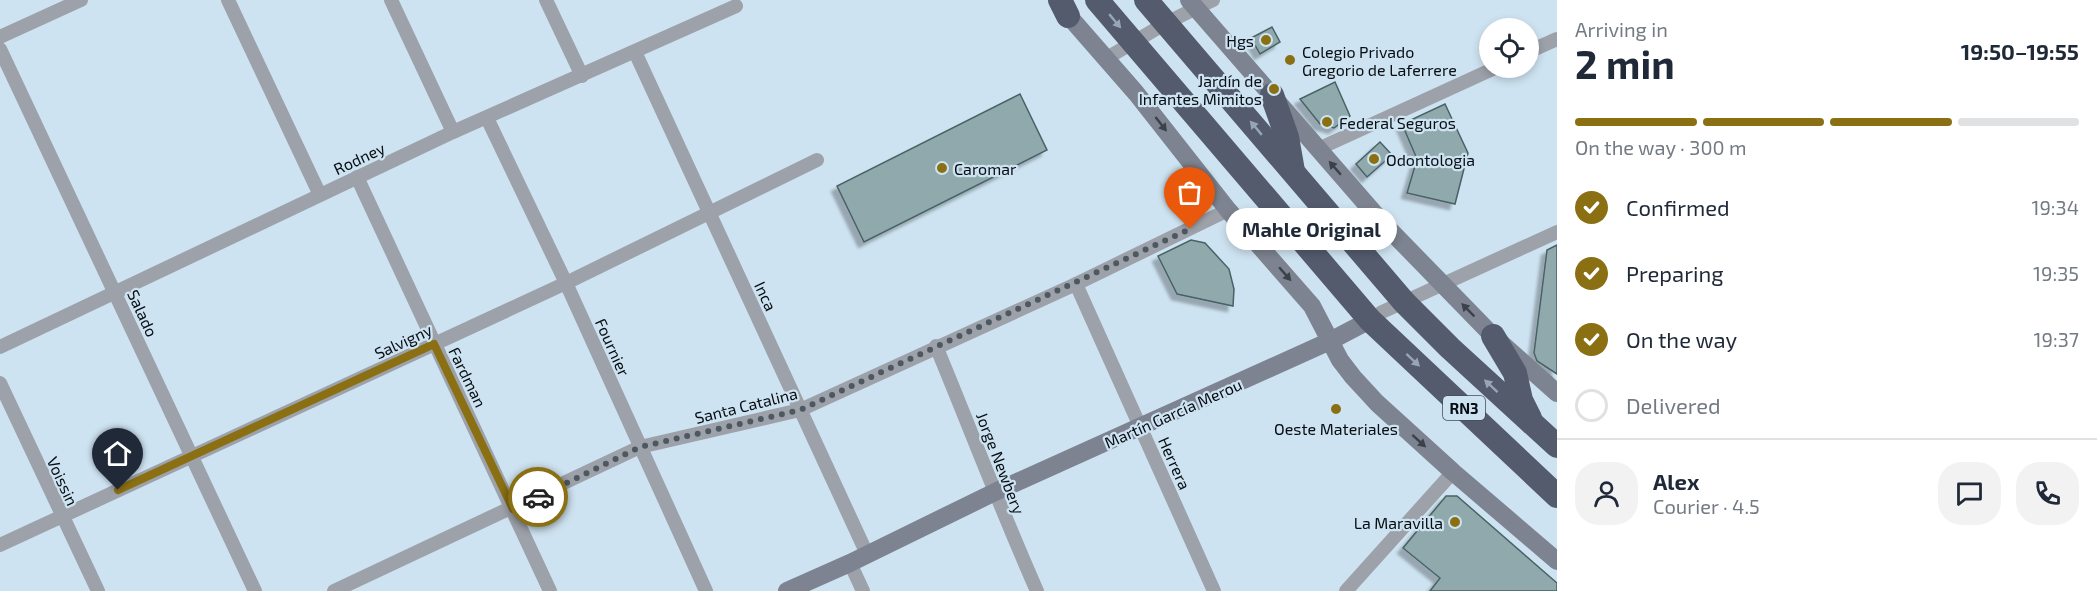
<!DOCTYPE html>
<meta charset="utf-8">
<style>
:root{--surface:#fff;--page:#f2f2f3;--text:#1f2937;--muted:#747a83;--line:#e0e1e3;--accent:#8a7012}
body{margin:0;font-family:"Exo 2",sans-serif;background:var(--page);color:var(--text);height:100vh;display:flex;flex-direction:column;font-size:22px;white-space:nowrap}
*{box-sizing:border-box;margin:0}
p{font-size:20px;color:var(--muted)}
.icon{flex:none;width:33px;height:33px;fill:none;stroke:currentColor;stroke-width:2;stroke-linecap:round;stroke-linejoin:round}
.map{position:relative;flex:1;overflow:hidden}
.drawer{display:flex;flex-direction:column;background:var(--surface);width:540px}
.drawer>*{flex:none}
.controls{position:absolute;left:1479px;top:18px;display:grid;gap:12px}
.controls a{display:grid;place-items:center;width:60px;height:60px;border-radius:50%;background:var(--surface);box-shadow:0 3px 9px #0003;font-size:30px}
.pin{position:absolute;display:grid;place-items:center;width:51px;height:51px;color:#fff;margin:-62px -26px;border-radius:50% 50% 50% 0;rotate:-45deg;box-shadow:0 0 6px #0007}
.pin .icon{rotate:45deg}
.courier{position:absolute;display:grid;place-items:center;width:60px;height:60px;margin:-30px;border:4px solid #8a7012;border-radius:50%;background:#fff;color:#222;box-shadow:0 2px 8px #0007}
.bubble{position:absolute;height:42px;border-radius:21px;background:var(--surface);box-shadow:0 3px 9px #0003;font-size:20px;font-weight:700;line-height:42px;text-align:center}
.head em{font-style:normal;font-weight:700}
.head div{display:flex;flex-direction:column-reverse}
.head{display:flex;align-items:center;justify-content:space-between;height:102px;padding:0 18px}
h1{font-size:39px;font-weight:700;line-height:45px}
.bar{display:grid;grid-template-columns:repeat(4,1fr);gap:9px 6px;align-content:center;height:72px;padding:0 18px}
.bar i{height:8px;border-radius:4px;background:var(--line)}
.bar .current{background:var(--accent)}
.bar p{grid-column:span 4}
.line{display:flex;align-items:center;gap:15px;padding:0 18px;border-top:2px solid var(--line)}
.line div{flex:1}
.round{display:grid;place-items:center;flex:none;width:63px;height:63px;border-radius:24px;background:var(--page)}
ol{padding:0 18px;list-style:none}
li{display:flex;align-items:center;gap:18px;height:66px}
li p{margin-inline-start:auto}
li .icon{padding:6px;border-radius:50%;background:var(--accent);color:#fff;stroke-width:4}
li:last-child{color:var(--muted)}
li i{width:33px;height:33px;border:3px solid var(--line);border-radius:50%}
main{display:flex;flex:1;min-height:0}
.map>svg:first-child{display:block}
</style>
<main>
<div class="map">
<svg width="1557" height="591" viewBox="0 0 1557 591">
<defs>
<filter id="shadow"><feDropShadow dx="-5.5" dy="5.5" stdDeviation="1.5" flood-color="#0004"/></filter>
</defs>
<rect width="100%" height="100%" fill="#cee3f1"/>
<g fill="#8fa9ad" stroke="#496266" stroke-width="1.5" filter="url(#shadow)">
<polygon points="1272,27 1280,42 1260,54 1251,38"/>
<polygon points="1335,82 1350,116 1334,128 1320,124 1300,99"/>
<polygon points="1020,94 1047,150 864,242 837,186"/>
<polygon points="1445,104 1468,153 1455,204 1407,193 1417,159 1402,124"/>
<polygon points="1380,142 1392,155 1367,177 1356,164"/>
<polygon points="1191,240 1205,243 1229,269 1234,289 1233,306 1177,294 1158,256"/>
<polygon points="1557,245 1557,374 1537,361 1534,353 1547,250"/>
<polygon points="1446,496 1457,496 1557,583 1557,591 1430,591 1440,578 1403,548"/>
</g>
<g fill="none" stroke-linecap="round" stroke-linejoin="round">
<g stroke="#9da1aa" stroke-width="14">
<polyline points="228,0 320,195"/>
<polyline points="391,0 453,132"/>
<polyline points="546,0 582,76"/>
<polyline points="0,37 81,0"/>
<polyline points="0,49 255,591"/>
<polyline points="635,52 867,554"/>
<polyline points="1528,52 1557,39"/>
<polyline points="1107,58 1166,23 1213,0"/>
<polyline points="487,118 566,283 706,591"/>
<polyline points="1318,149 1495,68"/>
<polyline points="357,177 550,591"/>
<polyline points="1076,284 1214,591"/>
<polyline points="1370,320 1382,312 1557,232"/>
<path d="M936 346C970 428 1001 510 1037 591"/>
<polyline points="0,347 453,132 736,6"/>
<polyline points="0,383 98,591"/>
<polyline points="0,545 566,283 817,160"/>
<polyline points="850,563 863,591"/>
<polyline points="334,591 640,447 800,410 1076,284 1228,210"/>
<polyline points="1346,591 1453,472"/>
</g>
<g stroke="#7d8390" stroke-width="18">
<polyline points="1189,0 1381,221 1493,336 1557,393"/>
<polyline points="1060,6 1136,93 1228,210 1312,306 1340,360 1353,377 1377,403 1453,472 1557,561"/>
<polyline points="787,591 850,563 995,492 1330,341 1370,320"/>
</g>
<g stroke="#535b6d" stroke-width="24">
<polyline points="1060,0 1068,16"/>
<polyline points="1097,0 1370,320 1557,496"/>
<polyline points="1146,0 1404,302 1450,348 1557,446"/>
<polyline points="1272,95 1287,137 1293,171"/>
<polyline points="1493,336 1515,373 1521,400 1530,418"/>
</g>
</g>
<defs><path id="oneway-solid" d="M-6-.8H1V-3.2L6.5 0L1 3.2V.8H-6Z" transform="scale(1.5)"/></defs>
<g fill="#97a6b6">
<use href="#oneway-solid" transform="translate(1115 21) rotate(50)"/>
<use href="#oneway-solid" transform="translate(1256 128) rotate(-130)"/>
<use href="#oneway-solid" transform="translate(1413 360) rotate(43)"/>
<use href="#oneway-solid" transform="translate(1491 386) rotate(-137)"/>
</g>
<g fill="#3c424b">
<use href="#oneway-solid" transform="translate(1161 124) rotate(52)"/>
<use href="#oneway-solid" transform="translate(1335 168) rotate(-131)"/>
<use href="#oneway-solid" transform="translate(1285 274) rotate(49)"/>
<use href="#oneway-solid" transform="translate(1468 310) rotate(-135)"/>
<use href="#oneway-solid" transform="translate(1419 441) rotate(42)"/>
</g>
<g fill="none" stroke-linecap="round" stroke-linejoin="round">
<polyline stroke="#4d5860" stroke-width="6" stroke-dasharray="0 10.8" points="538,497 640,447 800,410 1190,229"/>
<polyline stroke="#8a7012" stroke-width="8" points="118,490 434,344 513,509 538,497"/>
</g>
<g fill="#8a7012" stroke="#cee3f1" stroke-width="2">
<circle cx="1266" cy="40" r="6"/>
<circle cx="1290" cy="60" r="6"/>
<circle cx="1274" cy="89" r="6"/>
<circle cx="1327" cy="122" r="6"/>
<circle cx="1374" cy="159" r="6"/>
<circle cx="942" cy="168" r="6"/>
<circle cx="1336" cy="409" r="6"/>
<circle cx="1455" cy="522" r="6"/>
</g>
<g text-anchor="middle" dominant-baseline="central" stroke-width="4.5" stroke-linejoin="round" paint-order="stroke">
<rect fill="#cee3f1" stroke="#434d55" stroke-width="1.5" x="1443" y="396" width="42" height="24" rx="4.5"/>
<g font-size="15" font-weight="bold" fill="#070d12">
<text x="1464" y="408">RN3</text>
</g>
<g font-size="16" fill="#070d12" stroke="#cee3f1" text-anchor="start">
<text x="1254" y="40" text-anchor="end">Hgs</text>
<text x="1302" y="51">Colegio Privado<tspan x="1302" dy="18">Gregorio de Laferrere</tspan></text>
<text x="1262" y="80" text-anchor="end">Jardín de<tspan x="1262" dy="18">Infantes Mimitos</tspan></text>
<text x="1339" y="122">Federal Seguros</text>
<text x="1386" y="159">Odontologia</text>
<text x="954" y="168">Caromar</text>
<text x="1336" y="428" text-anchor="middle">Oeste Materiales</text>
<text x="1443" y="522" text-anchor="end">La Maravilla</text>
</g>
<g font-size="16" fill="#070d12" stroke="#cee3f1">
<text transform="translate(359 158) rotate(-25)">Rodney</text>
<text transform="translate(766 296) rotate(65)">Inca</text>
<text transform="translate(143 313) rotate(65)">Salado</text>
<text transform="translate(403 341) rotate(-25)">Salvigny</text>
<text transform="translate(613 347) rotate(66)">Fournier</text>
<text transform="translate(468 377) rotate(64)">Fardman</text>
<text transform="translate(746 405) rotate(-14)">Santa Catalina</text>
<text transform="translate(1173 413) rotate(-24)">Martín García Merou</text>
<text transform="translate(1001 463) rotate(69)">Jorge Newbery</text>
<text transform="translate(1175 463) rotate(66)">Herrera</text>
<text transform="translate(63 481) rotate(65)">Voissin</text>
</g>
</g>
</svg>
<div class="controls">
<a><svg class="icon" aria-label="locate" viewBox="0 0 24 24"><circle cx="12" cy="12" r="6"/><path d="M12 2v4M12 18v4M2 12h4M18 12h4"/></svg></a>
</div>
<div class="pin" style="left:1190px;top:229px;background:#ea580c"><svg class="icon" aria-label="bag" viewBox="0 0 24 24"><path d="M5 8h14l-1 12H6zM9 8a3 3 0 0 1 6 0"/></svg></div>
<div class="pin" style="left:118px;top:490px;background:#1f2937"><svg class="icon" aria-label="home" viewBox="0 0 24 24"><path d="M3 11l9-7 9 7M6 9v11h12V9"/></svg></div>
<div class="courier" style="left:538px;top:497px"><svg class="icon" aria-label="car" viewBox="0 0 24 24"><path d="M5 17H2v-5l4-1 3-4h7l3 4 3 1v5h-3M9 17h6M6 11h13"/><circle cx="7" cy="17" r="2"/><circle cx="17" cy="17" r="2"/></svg></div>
<div class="bubble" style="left:1226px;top:208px;width:171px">Mahle Original</div>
</div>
<section class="drawer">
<div class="head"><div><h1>2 min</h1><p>Arriving in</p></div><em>19:50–19:55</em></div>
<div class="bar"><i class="current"></i><i class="current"></i><i class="current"></i><i></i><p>On the way · 300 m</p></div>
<ol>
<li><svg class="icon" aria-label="check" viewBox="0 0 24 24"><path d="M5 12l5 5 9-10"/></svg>Confirmed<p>19:34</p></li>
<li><svg class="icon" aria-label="check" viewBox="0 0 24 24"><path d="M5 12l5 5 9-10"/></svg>Preparing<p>19:35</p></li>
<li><svg class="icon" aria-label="check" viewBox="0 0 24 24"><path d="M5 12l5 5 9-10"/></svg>On the way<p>19:37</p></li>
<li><i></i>Delivered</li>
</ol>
<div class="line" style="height:108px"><a class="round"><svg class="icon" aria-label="person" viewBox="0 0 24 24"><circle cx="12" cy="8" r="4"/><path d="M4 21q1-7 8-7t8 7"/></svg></a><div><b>Alex</b><p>Courier · 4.5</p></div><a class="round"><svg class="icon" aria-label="chat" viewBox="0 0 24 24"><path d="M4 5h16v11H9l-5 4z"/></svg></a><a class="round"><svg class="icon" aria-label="phone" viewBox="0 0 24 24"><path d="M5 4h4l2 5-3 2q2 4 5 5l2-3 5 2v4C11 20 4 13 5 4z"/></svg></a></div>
</section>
</main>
